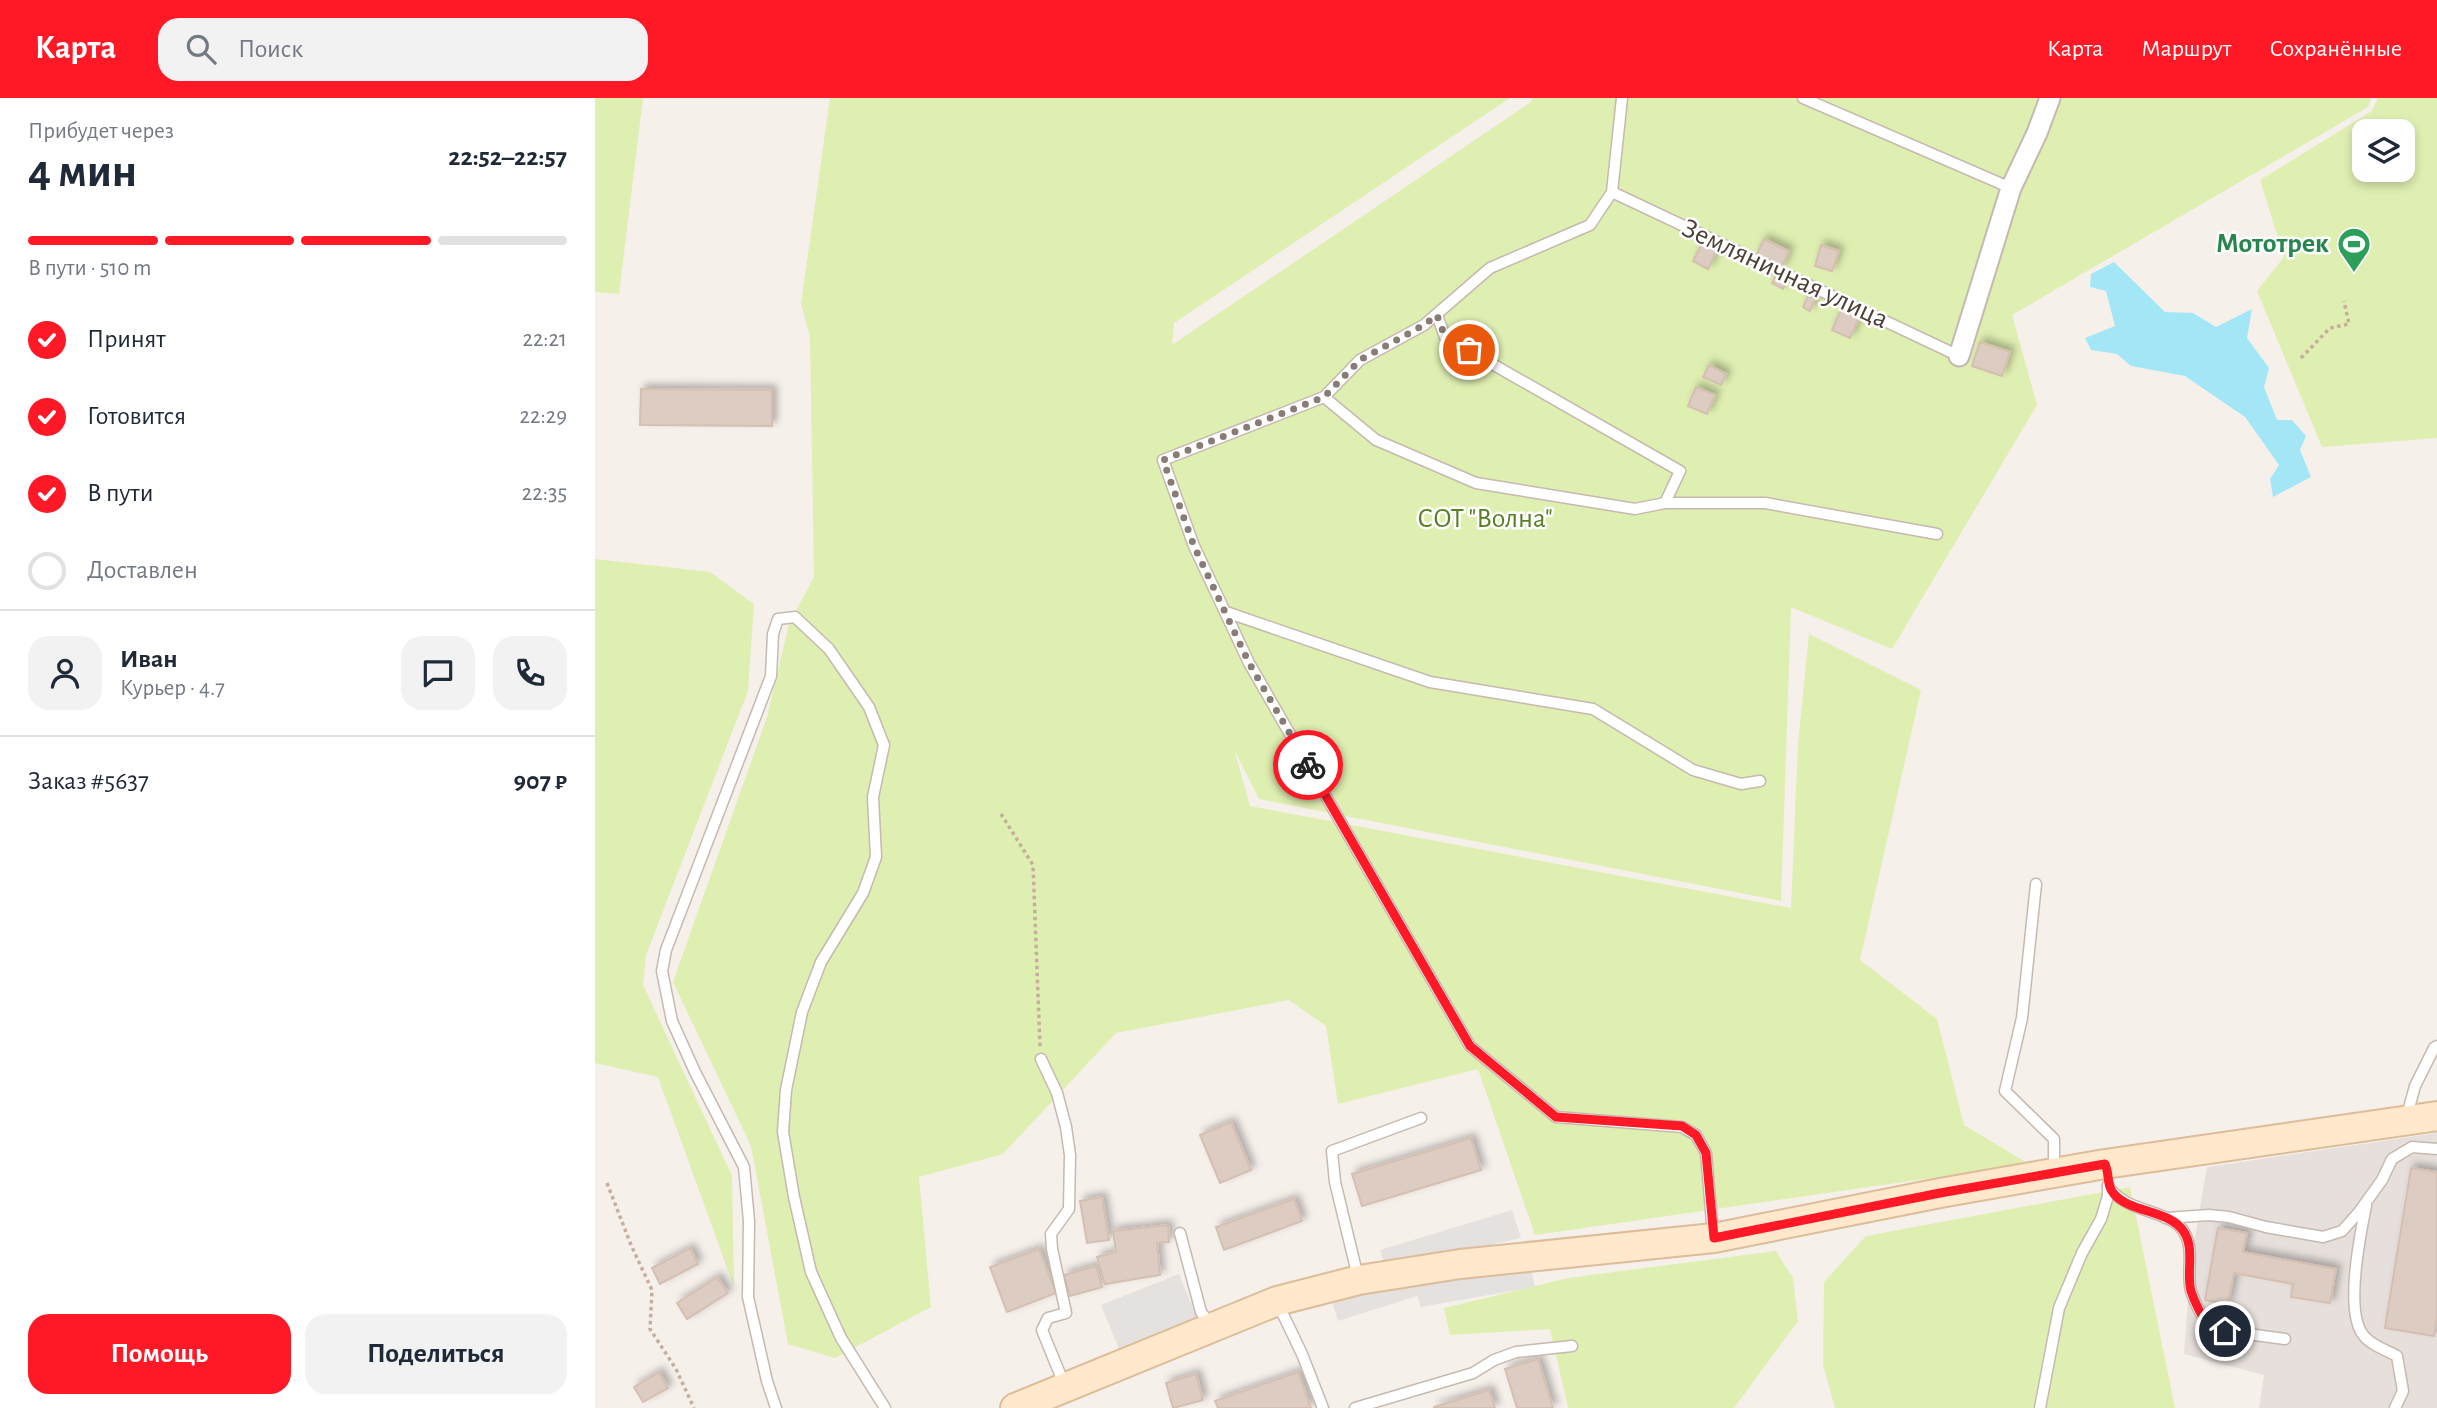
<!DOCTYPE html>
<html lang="ru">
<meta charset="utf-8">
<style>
:root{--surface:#fff;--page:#f2f2f3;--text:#1f2937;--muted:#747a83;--line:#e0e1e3;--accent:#ff1927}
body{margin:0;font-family:"Alegreya Sans",sans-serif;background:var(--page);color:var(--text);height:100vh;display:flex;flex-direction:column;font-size:26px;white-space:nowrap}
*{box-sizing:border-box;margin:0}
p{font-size:23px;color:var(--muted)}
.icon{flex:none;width:38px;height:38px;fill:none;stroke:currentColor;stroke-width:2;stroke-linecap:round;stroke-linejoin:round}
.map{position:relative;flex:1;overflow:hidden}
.drawer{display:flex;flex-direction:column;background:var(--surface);width:595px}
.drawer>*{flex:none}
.controls{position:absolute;left:1757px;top:21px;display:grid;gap:14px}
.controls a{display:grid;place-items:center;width:63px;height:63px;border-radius:14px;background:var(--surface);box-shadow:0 4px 10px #0003;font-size:35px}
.pin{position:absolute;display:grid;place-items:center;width:60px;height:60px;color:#fff;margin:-30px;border:4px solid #fff;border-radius:50%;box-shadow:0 2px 7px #0007}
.courier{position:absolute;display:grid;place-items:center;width:70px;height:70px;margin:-35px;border:5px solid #ff1927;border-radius:50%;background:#fff;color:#222;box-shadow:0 2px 9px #0007}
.summary em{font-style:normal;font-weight:700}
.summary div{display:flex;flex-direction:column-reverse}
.summary{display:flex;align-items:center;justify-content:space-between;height:119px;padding:0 28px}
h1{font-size:46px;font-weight:700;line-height:52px}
.bar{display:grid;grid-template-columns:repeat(4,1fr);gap:10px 7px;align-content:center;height:84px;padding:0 28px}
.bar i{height:9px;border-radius:5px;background:var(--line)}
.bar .current{background:var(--accent)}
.bar p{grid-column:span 4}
.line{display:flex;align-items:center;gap:18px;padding:0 28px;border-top:2px solid var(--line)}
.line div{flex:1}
.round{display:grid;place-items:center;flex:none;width:74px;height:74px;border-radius:21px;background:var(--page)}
ol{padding:0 28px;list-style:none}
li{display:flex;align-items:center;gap:21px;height:77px}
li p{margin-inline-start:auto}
li .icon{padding:7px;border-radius:50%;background:var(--accent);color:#fff;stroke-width:4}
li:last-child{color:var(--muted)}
li i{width:38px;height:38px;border:4px solid var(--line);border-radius:50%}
.primary-button{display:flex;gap:14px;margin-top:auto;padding:14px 28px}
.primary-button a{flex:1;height:80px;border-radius:21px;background:var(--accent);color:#fff;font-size:28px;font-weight:700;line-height:80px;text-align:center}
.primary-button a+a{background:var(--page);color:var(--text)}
header{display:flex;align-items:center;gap:42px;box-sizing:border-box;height:98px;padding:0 35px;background:var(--accent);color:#fff}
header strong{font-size:33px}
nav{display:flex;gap:38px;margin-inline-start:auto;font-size:24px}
.search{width:490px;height:63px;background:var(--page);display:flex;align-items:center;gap:18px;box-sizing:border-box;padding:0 24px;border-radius:21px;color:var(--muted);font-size:26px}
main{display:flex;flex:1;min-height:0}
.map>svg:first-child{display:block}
</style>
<header>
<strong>Карта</strong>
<div class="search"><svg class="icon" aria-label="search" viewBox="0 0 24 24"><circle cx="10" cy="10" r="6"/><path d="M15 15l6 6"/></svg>Поиск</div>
<nav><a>Карта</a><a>Маршрут</a><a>Сохранённые</a></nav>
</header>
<main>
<section class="drawer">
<div class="summary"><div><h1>4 мин</h1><p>Прибудет через</p></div><em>22:52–22:57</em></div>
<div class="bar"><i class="current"></i><i class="current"></i><i class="current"></i><i></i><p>В пути · 510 m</p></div>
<ol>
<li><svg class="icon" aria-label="check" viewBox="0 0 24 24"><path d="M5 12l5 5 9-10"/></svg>Принят<p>22:21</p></li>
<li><svg class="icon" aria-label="check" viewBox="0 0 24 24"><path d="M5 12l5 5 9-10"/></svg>Готовится<p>22:29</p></li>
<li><svg class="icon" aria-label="check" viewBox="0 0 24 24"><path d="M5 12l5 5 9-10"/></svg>В пути<p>22:35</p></li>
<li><i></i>Доставлен</li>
</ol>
<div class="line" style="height:126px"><a class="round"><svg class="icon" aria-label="person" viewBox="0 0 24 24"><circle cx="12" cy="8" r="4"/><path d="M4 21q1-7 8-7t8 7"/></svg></a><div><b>Иван</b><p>Курьер · 4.7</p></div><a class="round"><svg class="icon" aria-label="chat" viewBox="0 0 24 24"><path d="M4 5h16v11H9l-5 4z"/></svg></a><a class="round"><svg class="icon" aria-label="phone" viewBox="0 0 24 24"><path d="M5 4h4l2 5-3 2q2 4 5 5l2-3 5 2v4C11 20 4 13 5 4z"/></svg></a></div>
<div class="line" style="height:91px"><div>Заказ #5637</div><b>907 ₽</b></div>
<div class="primary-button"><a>Помощь</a><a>Поделиться</a></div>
</section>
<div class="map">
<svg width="1842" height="1310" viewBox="0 0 1842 1310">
<defs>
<filter id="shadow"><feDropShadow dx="4.5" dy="-4.5" stdDeviation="3.5" flood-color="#0004"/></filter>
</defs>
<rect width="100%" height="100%" fill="#f6f0eb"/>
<polygon fill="#e6dfdc" points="1842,1035 1842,1310 1664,1310 1669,1277 1589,1256 1596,1163 1612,1069"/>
<g fill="#dfeeb1" fill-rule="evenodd">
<polygon points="0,0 48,0 24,196 0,194"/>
<polygon points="235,0 915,0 579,225 577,247 936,4 937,0 1776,0 1773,9 1417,217 1442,307 1297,551 1196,509 1186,803 664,701 639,651 655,708 1196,810 1203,646 1214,536 1326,592 1265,862 1342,921 1369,1027 1434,1066 940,1137 883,971 743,1006 731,928 694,902 521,935 408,1056 324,1079 336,1209 240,1260 193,1246 156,1048 78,884 172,619 194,526 219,479 215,239 206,206"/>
<path d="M1783 0H1842V340L1727 349 1662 193 1689 159 1665 82 1777 13ZM1769 33H1808V72H1769Z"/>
<polygon points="0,461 115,474 159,506 153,593 51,857 48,887 137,1078 139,1189 63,979 0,965"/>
<polygon points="1535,1089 1580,1310 1240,1310 1228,1267 1229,1184 1271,1138"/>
<polygon points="1181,1153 1198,1180 1203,1223 1139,1310 973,1310 955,1231 855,1237 849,1210 973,1180"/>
</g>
<g fill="#e5e1df">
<polygon points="917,1112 926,1140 791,1171 785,1152"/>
<polygon points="936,1171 940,1189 826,1209 822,1198 743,1223 737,1203 784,1187"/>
<polygon points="584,1176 604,1225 526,1256 506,1207"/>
</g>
<polygon fill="#a3e7f7" points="1519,164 1570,214 1598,215 1621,229 1657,211 1652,240 1674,270 1669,289 1682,322 1697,322 1711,338 1705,352 1716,379 1678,399 1675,381 1684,367 1650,319 1590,278 1536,268 1522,256 1496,252 1490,240 1520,228 1511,193 1495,189 1496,176"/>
<g fill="#dcccc2" stroke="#d5bfb1" stroke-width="2" filter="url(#shadow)">
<polygon points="1169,141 1194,153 1186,171 1161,158"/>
<polygon points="1108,144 1122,151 1113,171 1098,163"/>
<polygon points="1226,147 1244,153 1237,173 1220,168"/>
<polygon points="1180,179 1191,185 1188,191 1177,185"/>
<polygon points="1213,198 1220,201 1215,213 1208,209"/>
<polygon points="1246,212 1264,220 1255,240 1237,232"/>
<polygon points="1385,244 1415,254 1407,278 1377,268"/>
<polygon points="1114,267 1131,276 1126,287 1108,279"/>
<polygon points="1101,289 1120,297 1112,316 1093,308"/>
<polygon points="46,291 177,292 177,328 45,327"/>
<polygon points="636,1024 656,1072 625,1085 605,1037"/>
<polygon points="876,1040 886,1072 767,1108 757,1076"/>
<polygon points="1816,1070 1842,1074 1842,1218 1839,1238 1790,1230"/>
<polygon points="507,1099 514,1142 492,1145 485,1103"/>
<polygon points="699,1101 707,1123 629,1152 621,1129"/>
<polygon points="573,1127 574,1144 562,1145 565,1177 510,1186 502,1159 521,1154 518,1133"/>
<polygon points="1623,1130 1652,1135 1648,1154 1741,1171 1735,1205 1696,1199 1698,1186 1639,1175 1633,1206 1610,1202"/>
<polygon points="95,1150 103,1166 65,1186 57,1170"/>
<polygon points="444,1151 461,1195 412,1214 395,1169"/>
<polygon points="501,1168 507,1189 475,1198 469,1177"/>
<polygon points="122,1179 133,1195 92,1221 82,1205"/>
<polygon points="943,1261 958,1310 922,1310 910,1271"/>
<polygon points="64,1274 73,1290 48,1304 39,1289"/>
<polygon points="703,1274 716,1310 623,1310 620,1303"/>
<polygon points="601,1276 608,1302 578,1310 571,1285"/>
<polygon points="894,1292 900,1310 839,1310 839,1309"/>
</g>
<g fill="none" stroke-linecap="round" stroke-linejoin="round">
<defs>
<g id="lane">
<polyline points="1027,0 1017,94 995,127 895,170 829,227 765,262 729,299 568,362 599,448 654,565 875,948 961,1019 1087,1029 1101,1037 1111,1055 1118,1136"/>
<polyline points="1208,0 1416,90"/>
<polyline points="1017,94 1364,258"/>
<polyline points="842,217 850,239 1085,373 1070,405"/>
<polyline points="729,299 781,342 881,385 1040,411 1070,405 1170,405 1342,436"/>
<polyline points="631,514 835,584 998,611 1098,672 1146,686 1165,683"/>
<polyline points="1441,786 1427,920 1410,993 1459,1041 1459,1071"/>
<polyline points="446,961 462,995 471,1029 475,1057 474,1111 456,1136 457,1151 471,1215 453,1220 447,1232 469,1286"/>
<polyline points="1811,1021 1820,988 1839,950 1842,948"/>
<path d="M1513 1088C1531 1116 1576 1111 1589 1134 1600 1152 1591 1174 1596 1193 1600 1206 1608 1220 1615 1231L1690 1241"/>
<path d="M1771 1108C1765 1137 1749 1215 1769 1238 1776 1247 1791 1252 1802 1258L1808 1293 1800 1310"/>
<polyline points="1571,1120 1614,1117 1634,1119 1671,1129 1728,1139 1747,1133 1764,1114 1787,1082 1797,1061 1817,1049 1842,1051"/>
<polyline points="585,1135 606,1214 615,1226"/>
<polyline points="763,1179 740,1084 737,1053 826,1020"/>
<polyline points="682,1204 707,1256 728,1310"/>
<polyline points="181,1310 172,1283 153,1199 154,1123 149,1069 100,974 77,923 67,873 71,852 176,578 178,536 183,521 200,519 234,551 274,609 289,647 278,699 281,759 268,795 226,864 207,914 191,992 188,1034 199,1099 216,1174 246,1240 290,1310"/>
<polyline points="760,1310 878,1275 899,1262 921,1254 977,1248"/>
<polyline points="1445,1310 1464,1210 1487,1155 1506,1121 1513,1098 1513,1087"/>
</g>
<polyline id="street" points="1364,258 1416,90 1442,35 1455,0"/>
<polyline id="secondary" points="420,1310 682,1203 764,1182 865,1166 1119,1140 1345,1095 1510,1066 1842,1018"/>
</defs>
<use href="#lane" stroke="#c6b9af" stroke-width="13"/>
<use href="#street" stroke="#c6b9af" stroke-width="23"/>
<use href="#secondary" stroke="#ddbd99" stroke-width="32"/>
<g stroke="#c6ae9c" stroke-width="3.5" stroke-dasharray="3.5 3.5" stroke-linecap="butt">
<polyline points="1706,260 1735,230 1754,226 1749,203"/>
<polyline points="406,716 438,767 445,949"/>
<polyline points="12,1085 36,1147 57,1192 55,1231 81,1271 99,1310"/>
</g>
<use href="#lane" stroke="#fff" stroke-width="10"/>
<use href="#street" stroke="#fff" stroke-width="19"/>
<use href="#secondary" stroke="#ffe8cc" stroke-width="28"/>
</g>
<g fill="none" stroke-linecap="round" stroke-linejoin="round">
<polyline stroke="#887d76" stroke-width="7" stroke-dasharray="0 12.6" points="713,667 654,565 599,448 568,362 729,299 765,262 829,227 842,217 850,239 874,252"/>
<path stroke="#ff1927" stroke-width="9" d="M713 667 875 948 961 1019 1087 1028 1101 1037 1111 1055 1119 1140 1345 1095 1510 1066C1515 1077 1511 1087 1519 1096 1535 1115 1576 1112 1589 1134 1600 1151 1591 1175 1596 1193 1600 1206 1608 1220 1615 1231L1630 1233"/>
</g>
<defs>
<symbol id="stadium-pin" viewBox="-11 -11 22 30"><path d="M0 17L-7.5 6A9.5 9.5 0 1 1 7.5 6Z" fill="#2e9e5b" stroke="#fff"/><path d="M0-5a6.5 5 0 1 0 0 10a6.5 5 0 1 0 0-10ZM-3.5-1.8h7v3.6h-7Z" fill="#fff"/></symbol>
</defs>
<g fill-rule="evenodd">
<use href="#stadium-pin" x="1740" y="127" width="38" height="52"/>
</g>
<g text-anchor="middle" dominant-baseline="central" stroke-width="5" stroke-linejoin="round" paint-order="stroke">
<g font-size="28" font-weight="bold" fill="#27864d" stroke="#fff" text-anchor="end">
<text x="1734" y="146">Мототрек</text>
</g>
<g font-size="28" fill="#4c3f37" stroke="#fff">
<text transform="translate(1190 176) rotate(25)">Земляничная улица</text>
</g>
<g font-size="28" fill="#597e23" stroke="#fff">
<text x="890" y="421">СОТ "Волна"</text>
</g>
</g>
</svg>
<div class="controls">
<a><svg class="icon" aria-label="layers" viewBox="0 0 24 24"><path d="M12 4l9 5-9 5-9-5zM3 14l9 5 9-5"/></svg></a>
</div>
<div class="pin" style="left:874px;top:252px;background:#ea580c"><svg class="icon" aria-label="bag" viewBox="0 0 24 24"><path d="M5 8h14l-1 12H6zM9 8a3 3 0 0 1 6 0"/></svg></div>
<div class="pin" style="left:1630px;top:1233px;background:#1f2937"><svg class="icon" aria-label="home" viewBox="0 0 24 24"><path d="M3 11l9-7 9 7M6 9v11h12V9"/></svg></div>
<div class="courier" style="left:713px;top:667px"><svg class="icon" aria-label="bike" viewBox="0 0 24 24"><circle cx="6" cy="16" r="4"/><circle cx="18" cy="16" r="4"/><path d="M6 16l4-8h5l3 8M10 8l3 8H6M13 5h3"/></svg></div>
</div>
</main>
